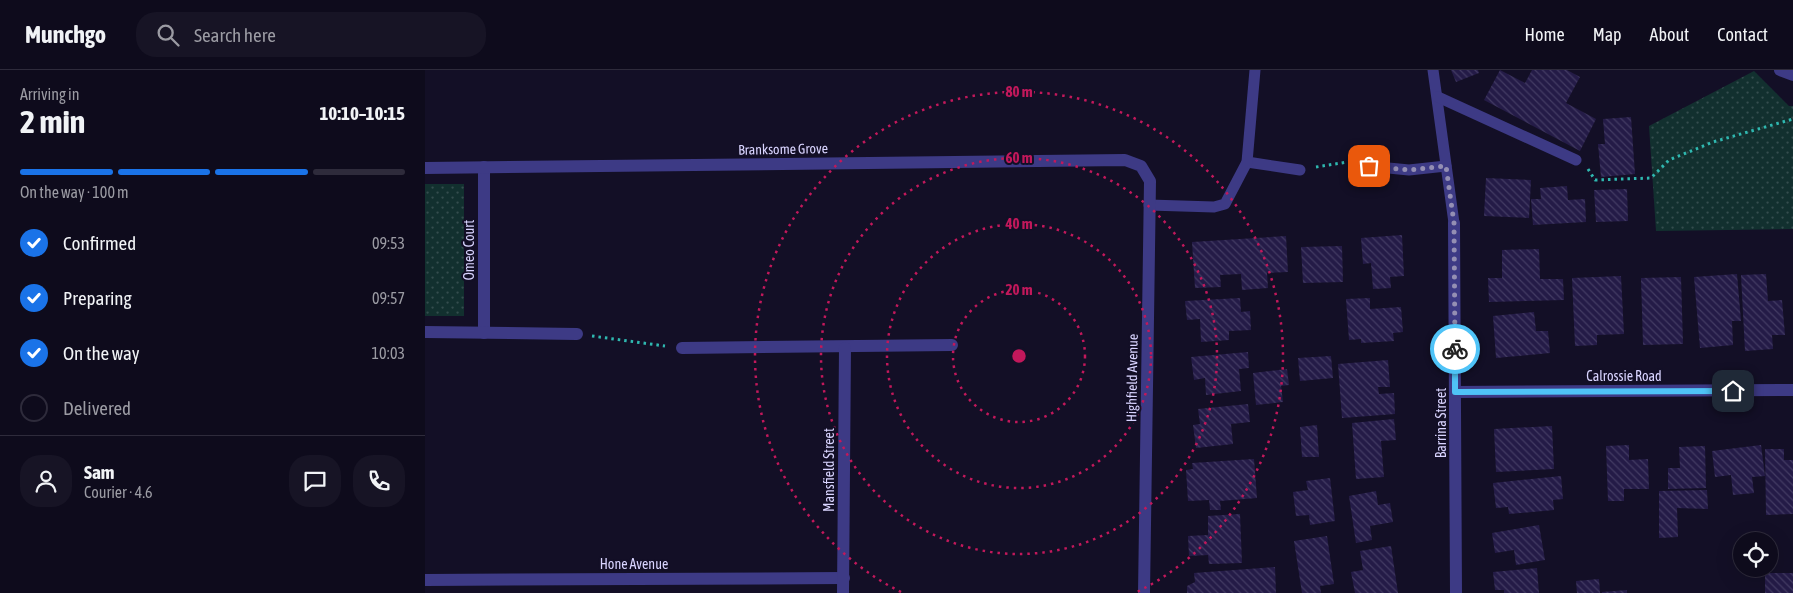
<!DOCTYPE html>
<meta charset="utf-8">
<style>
:root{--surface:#0e0b1c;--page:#171425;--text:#f1f3f6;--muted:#9b9ba3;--line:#2e2b3b;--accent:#1a73e8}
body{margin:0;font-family:"Asap Condensed",sans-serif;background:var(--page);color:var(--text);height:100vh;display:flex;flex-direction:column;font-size:19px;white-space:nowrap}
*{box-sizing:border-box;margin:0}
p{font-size:16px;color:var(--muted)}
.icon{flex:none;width:28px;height:28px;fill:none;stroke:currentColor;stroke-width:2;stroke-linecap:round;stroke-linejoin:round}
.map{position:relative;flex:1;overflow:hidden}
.drawer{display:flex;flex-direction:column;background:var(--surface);width:425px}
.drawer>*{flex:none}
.buttons{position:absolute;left:1308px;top:462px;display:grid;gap:10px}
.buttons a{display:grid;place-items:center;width:45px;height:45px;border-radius:50%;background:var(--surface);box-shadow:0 5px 20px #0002,0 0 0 1px var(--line);font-size:25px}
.pin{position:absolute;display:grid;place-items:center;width:42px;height:42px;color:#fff;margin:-21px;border-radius:10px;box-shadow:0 2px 8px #0006}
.courier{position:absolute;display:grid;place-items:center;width:50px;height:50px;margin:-25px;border:4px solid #4fc3f7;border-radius:50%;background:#fff;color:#222;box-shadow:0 1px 6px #0007}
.headline em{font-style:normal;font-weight:700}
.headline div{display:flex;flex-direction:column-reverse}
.headline{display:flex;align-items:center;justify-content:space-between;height:85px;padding:0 20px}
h1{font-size:32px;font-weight:700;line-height:38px}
.bar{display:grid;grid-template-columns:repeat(4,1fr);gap:8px 5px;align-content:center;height:60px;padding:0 20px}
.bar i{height:6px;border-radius:4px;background:var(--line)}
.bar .on{background:var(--accent)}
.bar p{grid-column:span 4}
.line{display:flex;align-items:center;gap:12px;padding:0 20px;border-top:1px solid var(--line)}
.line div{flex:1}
.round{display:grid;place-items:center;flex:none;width:52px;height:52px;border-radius:20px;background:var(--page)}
ol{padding:0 20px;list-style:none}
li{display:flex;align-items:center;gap:15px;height:55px}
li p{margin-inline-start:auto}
li .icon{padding:5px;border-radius:50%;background:var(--accent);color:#fff;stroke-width:4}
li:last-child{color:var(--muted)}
li i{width:28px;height:28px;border:2px solid var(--line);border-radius:50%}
header{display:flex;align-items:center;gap:30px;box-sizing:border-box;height:70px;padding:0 25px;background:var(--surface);border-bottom:1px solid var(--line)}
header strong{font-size:24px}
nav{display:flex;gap:28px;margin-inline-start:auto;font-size:18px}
.search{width:350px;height:45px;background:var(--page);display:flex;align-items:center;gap:12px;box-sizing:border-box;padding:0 18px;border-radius:20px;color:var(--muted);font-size:19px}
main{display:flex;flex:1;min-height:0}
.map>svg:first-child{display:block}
</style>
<header>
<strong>Munchgo</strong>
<div class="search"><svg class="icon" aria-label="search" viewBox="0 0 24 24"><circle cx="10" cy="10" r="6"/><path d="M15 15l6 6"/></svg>Search here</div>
<nav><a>Home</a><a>Map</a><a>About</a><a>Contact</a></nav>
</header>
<main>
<section class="drawer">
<div class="headline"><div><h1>2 min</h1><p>Arriving in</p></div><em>10:10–10:15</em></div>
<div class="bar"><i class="on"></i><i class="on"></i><i class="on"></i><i></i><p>On the way · 100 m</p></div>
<ol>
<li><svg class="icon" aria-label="check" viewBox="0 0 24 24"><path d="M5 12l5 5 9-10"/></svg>Confirmed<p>09:53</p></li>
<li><svg class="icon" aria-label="check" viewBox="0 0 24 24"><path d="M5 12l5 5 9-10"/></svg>Preparing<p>09:57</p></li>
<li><svg class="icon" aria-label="check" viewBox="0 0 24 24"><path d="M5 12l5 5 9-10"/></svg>On the way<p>10:03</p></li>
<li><i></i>Delivered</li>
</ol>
<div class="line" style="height:90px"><a class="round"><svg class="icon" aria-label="person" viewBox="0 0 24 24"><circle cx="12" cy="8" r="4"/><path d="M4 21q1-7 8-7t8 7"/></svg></a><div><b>Sam</b><p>Courier · 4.6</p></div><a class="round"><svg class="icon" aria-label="chat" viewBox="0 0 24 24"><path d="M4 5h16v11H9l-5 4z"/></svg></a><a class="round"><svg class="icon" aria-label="phone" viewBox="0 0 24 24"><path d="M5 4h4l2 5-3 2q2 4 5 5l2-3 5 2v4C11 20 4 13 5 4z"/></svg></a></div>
</section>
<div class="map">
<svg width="1368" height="523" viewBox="0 0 1368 523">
<defs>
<pattern id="park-dots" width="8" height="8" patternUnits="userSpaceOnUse" patternTransform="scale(1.25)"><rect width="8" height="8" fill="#12302f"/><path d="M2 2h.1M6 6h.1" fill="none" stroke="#344d4e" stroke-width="1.8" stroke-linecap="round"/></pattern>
<pattern id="building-back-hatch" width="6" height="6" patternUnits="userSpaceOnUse" patternTransform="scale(1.25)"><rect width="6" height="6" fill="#241b47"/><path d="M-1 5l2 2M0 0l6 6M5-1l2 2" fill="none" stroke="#433b63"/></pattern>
</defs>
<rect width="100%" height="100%" fill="#130f26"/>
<g fill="url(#park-dots)">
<polygon points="1329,1 1364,36 1368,36 1368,159 1231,161 1224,56"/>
<rect x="0" y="114" width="39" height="132"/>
</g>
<g fill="url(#building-back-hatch)">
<polygon points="1026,0 1053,0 1054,3 1031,12"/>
<polygon points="1075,0 1100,13 1107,0 1142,0 1155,7 1141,33 1171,49 1155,81 1059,30"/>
<polygon points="1206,47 1210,104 1176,107 1173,74 1180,74 1178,49"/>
<polygon points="1061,108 1106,110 1104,148 1059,146"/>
<polygon points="1142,116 1143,130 1160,129 1161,152 1108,155 1106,129 1116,129 1115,118"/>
<polygon points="1202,119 1203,151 1171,152 1169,120"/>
<polygon points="977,165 979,206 965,207 966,218 948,219 946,193 938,194 936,168"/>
<polygon points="861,166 863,202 842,203 843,218 817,220 816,204 795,205 796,217 770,218 767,172"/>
<polygon points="917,176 918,212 878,213 876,177"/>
<polygon points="1114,179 1115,209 1138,209 1139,230 1064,232 1063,208 1077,208 1077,180"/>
<polygon points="1312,204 1316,251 1307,251 1308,275 1275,278 1269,207"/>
<polygon points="1341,204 1343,231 1357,230 1360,265 1347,265 1348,279 1320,281 1316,205"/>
<polygon points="1196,206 1199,264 1172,265 1172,275 1150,276 1147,208"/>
<polygon points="1256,207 1258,274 1218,275 1216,208"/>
<polygon points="815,228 816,242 825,241 826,260 804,261 804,270 776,272 775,249 762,250 760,231"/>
<polygon points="945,228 945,239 976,237 978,262 968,263 969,271 936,273 936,269 924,270 921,229"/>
<polygon points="1109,242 1111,261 1123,261 1125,283 1071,288 1068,246"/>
<polygon points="823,282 824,298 814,299 816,321 781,325 780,308 769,310 766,287"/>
<polygon points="906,286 908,308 875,311 873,288"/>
<polygon points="963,290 965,317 953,317 954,324 969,323 970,344 917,348 913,294"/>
<polygon points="862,299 864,315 856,316 858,332 831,335 828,303"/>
<polygon points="823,334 825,352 806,354 808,374 771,378 768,355 775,354 773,339"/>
<polygon points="969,349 971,370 956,371 959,407 931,409 927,353"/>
<polygon points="892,355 894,387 877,387 875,357"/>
<polygon points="1127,356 1129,399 1071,402 1069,359"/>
<polygon points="1204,375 1204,390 1223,389 1224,419 1199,419 1199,431 1183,431 1181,376"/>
<polygon points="1336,375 1340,406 1327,407 1329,423 1308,425 1306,405 1290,407 1287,381"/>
<polygon points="1280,376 1281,418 1243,419 1243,398 1255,398 1254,377"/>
<polygon points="1340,379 1359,379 1359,390 1368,390 1368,444 1341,445"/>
<polygon points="829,389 832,428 795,431 796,440 785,440 784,430 763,431 761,400 768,399 767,393"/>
<polygon points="1136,406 1138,429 1128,430 1129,440 1084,444 1083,437 1071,438 1068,413"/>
<polygon points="905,408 910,451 885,455 884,445 871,446 868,422 883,420 881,411"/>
<polygon points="1282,420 1283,439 1252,438 1253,467 1234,468 1234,421"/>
<polygon points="951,421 953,435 965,433 968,452 945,456 947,470 931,473 924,426"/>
<polygon points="815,444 817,493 784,494 783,485 764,486 763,466 783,465 783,446"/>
<polygon points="1114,455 1120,490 1091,495 1089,480 1070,483 1067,463"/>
<polygon points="902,466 909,514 895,516 896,523 877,523 869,471"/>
<polygon points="966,476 973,523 930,523 926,502 938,500 935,481"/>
<polygon points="850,497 851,523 762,523 762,516 770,512 769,503"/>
<polygon points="1112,498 1114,523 1079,523 1079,520 1070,520 1068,502"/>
<rect x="1340" y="503" width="28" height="20"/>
<polygon points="1174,509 1175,523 1152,523 1151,511"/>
<polygon points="1202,520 1202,523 1177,523 1177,522"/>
</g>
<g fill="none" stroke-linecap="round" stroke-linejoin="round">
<g stroke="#2fb8b0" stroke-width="3" stroke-dasharray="2.5 4" stroke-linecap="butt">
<polyline points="891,97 929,91"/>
<polyline points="1163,99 1170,110 1226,108 1244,90 1288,72 1368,49"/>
<polyline points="167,266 240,276"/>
</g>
<g stroke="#3d3a85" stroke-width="11">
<polyline points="1008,0 1029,153"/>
<polyline points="1013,27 1151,90"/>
<polyline points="822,92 875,100"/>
<polyline points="943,96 984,100 1021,96"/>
<polyline points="724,135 789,137 800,134 822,92 830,0"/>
</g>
<g stroke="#3d3a85" stroke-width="12">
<polyline points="1355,0 1368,5"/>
<polyline points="59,97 59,263"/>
<polyline points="0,98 700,90 716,96 725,111 719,523"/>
<polyline points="1029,153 1031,523"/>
<polyline points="0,262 152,264"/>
<polyline points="257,278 527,275"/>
<polyline points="1030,322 1368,320"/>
<polyline points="0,510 419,508"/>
<polyline points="418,523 420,278"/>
</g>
</g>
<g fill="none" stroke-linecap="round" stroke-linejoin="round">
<polyline stroke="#948fb3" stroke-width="5" stroke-dasharray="0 9" points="944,96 984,100 1021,96 1029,153 1030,279"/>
<polyline stroke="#4fc3f7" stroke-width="6" points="1030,279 1030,322 1308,321"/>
</g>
<g fill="none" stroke="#c2185b" stroke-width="2.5" stroke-dasharray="2.5 5">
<circle cx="594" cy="286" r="66"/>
<circle cx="594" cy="286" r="132"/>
<circle cx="594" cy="286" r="198"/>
<path d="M476 522A264 264 0 1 1 712 522"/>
</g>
<g text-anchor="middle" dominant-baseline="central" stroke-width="4" stroke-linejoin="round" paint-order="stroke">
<g font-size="14" fill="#d9d4ff" stroke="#130f26">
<text transform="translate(358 79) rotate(-1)">Branksome Grove</text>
<text transform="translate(44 180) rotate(-90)">Omeo Court</text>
<text x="1199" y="306">Calrossie Road</text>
<text transform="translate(707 308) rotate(-89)">Highfield Avenue</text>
<text transform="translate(1016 353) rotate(-90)">Barrina Street</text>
<text transform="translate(404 400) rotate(-90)">Mansfield Street</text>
<text x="209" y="494">Hone Avenue</text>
</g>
</g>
<circle cx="594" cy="286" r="8" fill="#c2185b" stroke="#130f26" stroke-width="2.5"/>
<g font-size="15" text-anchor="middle" font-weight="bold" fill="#c2185b" stroke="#130f26" stroke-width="4" stroke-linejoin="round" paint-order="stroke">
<text x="594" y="27">80 m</text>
<text x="594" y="93">60 m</text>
<text x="594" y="159">40 m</text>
<text x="594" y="225">20 m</text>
</g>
</svg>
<div class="buttons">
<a><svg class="icon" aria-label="locate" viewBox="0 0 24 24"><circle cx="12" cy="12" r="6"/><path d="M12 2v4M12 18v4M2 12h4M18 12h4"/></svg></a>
</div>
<div class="pin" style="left:944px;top:96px;background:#ea580c"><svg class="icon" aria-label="bag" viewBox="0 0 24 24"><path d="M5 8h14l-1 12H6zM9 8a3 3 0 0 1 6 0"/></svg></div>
<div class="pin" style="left:1308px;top:321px;background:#1f2937"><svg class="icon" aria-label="home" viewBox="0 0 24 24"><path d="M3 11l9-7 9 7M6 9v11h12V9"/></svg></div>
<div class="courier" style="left:1030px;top:279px"><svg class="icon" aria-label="bike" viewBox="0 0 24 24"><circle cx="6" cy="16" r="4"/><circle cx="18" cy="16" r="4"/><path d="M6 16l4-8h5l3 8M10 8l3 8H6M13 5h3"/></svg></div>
</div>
</main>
